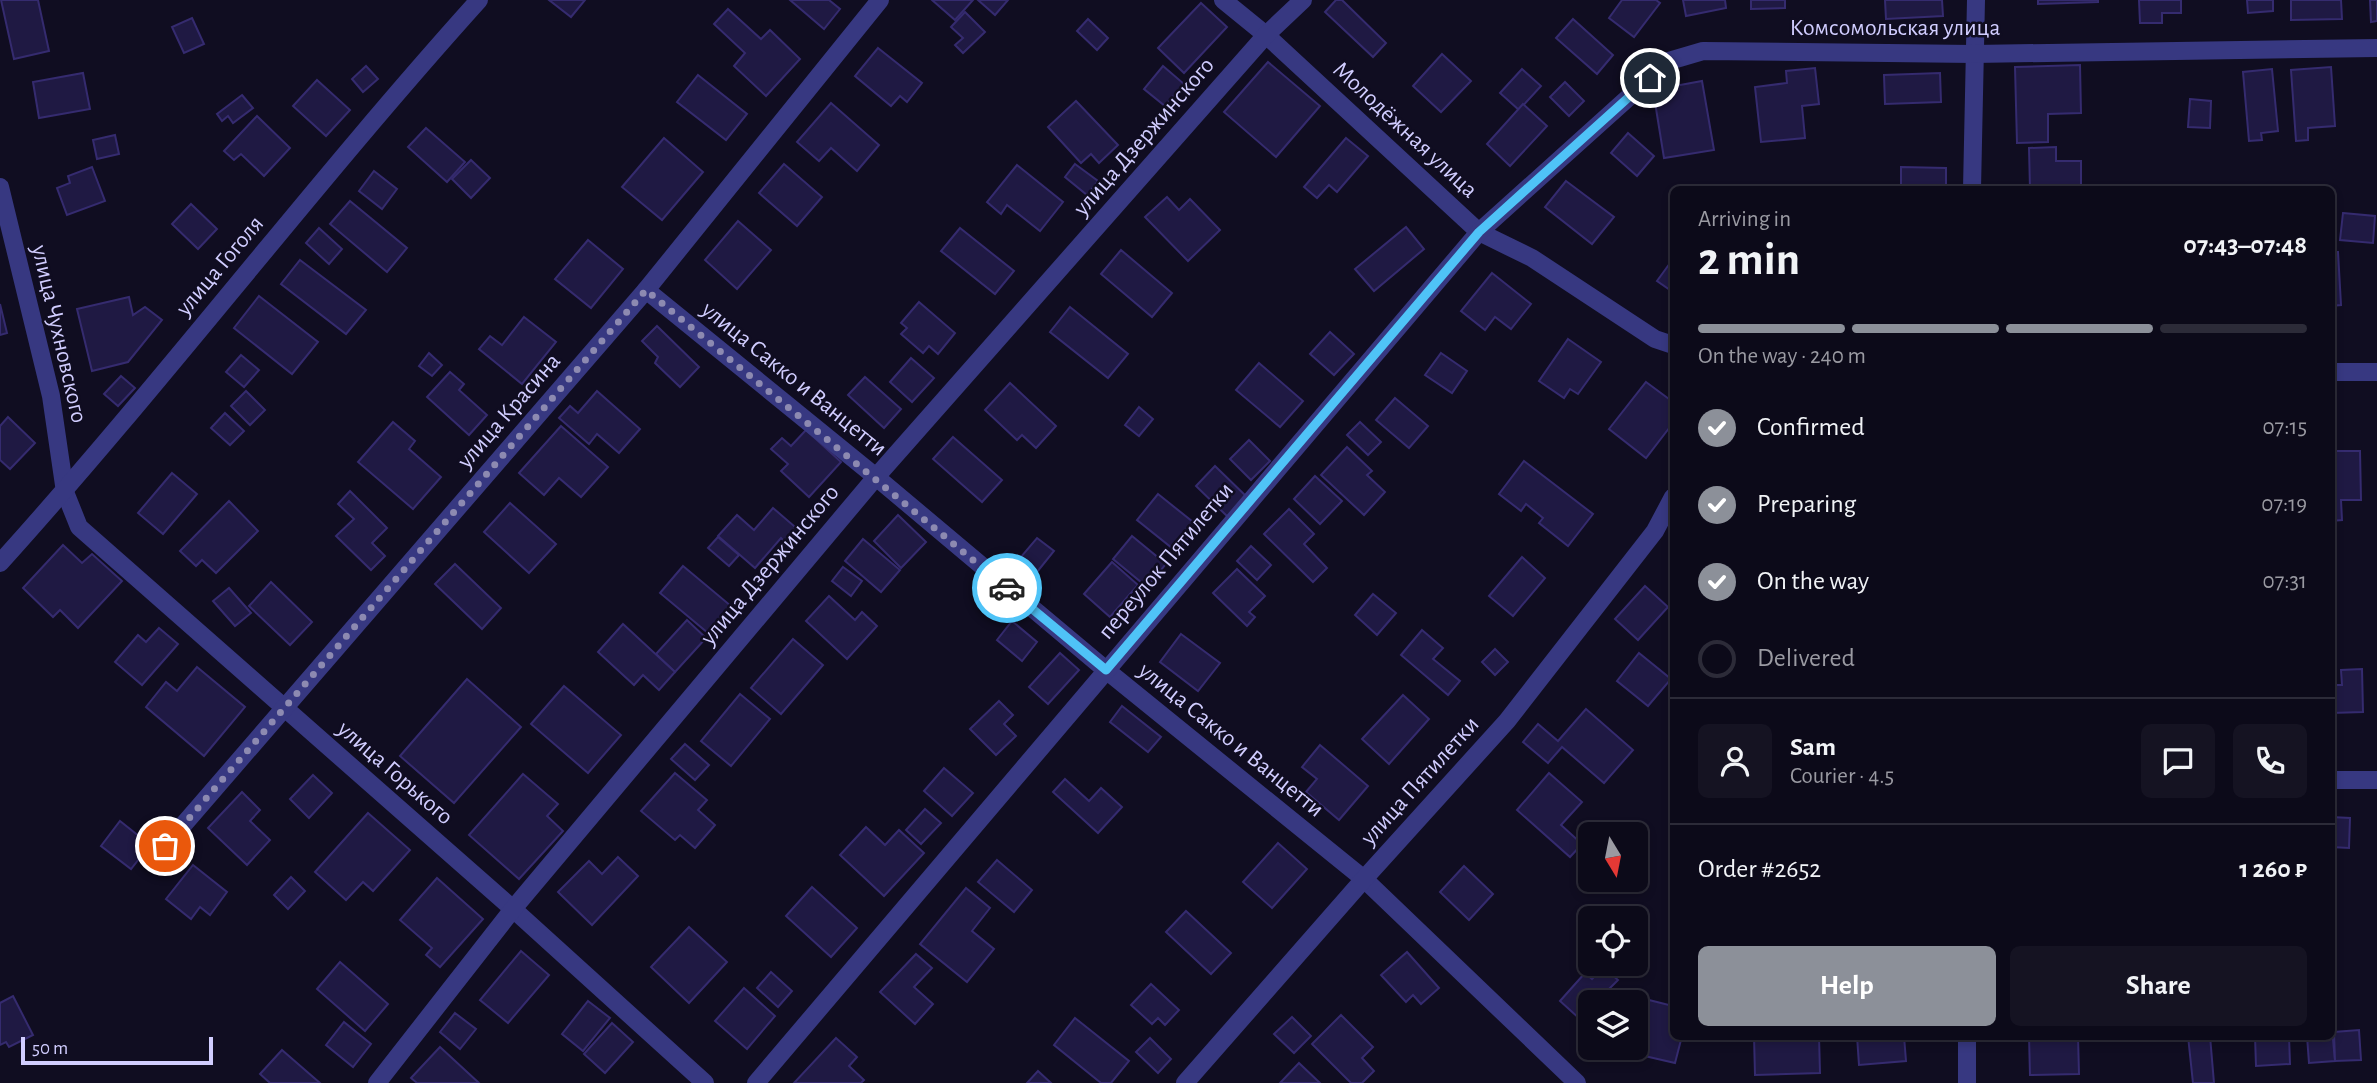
<!DOCTYPE html>
<meta charset="utf-8">
<style>
:root{--surface:#0c0a19;--page:#151322;--text:#f1f3f6;--muted:#9a9aa2;--line:#2c2b38;--accent:#8c9099}
body{margin:0;font-family:"Alegreya Sans",sans-serif;background:var(--page);color:var(--text);height:100vh;display:flex;flex-direction:column;font-size:26px;white-space:nowrap}
*{box-sizing:border-box;margin:0}
p{font-size:23px;color:var(--muted)}
.icon{flex:none;width:38px;height:38px;fill:none;stroke:currentColor;stroke-width:2;stroke-linecap:round;stroke-linejoin:round}
.map{position:relative;flex:1;overflow:hidden}
.sheet{position:absolute;left:1670px;top:186px;width:665px;height:854px;display:flex;flex-direction:column;background:var(--surface);border-radius:10px;box-shadow:0 4px 10px #0003,0 0 0 2px var(--line)}
.sheet>*{flex:none}
.needle{width:46px;rotate:170deg}
.tools{position:absolute;left:1578px;top:822px;display:grid;gap:14px}
.tools a{display:grid;place-items:center;width:70px;height:70px;border-radius:10px;background:var(--surface);box-shadow:0 4px 10px #0003,0 0 0 2px var(--line);font-size:35px}
.scale{position:absolute;left:21px;bottom:18px;width:192px;box-sizing:border-box;padding-left:7px;border:4px solid #d1cdff;border-top:0;font-size:19px;line-height:24px;white-space:nowrap;color:#d1cdff;-webkit-text-stroke:5px #100d21;paint-order:stroke}
.pin{position:absolute;display:grid;place-items:center;width:60px;height:60px;color:#fff;margin:-30px;border:4px solid #fff;border-radius:50%;box-shadow:0 2px 7px #0007}
.courier{position:absolute;display:grid;place-items:center;width:70px;height:70px;margin:-35px;border:5px solid #4fc3f7;border-radius:50%;background:#fff;color:#222;box-shadow:0 2px 9px #0007}
.headline em{font-style:normal;font-weight:700}
.headline div{display:flex;flex-direction:column-reverse}
.headline{display:flex;align-items:center;justify-content:space-between;height:119px;padding:0 28px}
h1{font-size:46px;font-weight:700;line-height:52px}
.bar{display:grid;grid-template-columns:repeat(4,1fr);gap:10px 7px;align-content:center;height:84px;padding:0 28px}
.bar i{height:9px;border-radius:5px;background:var(--line)}
.bar .on{background:var(--accent)}
.bar p{grid-column:span 4}
.line{display:flex;align-items:center;gap:18px;padding:0 28px;border-top:2px solid var(--line)}
.line div{flex:1}
.round{display:grid;place-items:center;flex:none;width:74px;height:74px;border-radius:10px;background:var(--page)}
ol{padding:0 28px;list-style:none}
li{display:flex;align-items:center;gap:21px;height:77px}
li p{margin-inline-start:auto}
li .icon{padding:7px;border-radius:50%;background:var(--accent);color:#fff;stroke-width:4}
li:last-child{color:var(--muted)}
li i{width:38px;height:38px;border:4px solid var(--line);border-radius:50%}
.button{display:flex;gap:14px;margin-top:auto;padding:14px 28px}
.button a{flex:1;height:80px;border-radius:10px;background:var(--accent);color:#fff;font-size:28px;font-weight:700;line-height:80px;text-align:center}
.button a+a{background:var(--page);color:var(--text)}
.map>svg:first-child{display:block}
</style>
<div class="map">
<svg width="2377" height="1083" viewBox="0 0 2377 1083">
<rect width="100%" height="100%" fill="#100d21"/>
<g fill="#1f1943" stroke="#352b6f" stroke-width="2">
<polygon points="1,0 38,0 49,51 14,59"/>
<polygon points="549,0 585,0 571,17"/>
<polygon points="790,0 829,0 840,9 824,29"/>
<polygon points="932,0 973,0 955,20"/>
<polygon points="978,0 1008,0 995,15"/>
<polygon points="1336,0 1342,0 1386,43 1373,57 1325,12"/>
<polygon points="1622,0 1656,0 1660,3 1634,37 1609,18"/>
<polygon points="1683,0 1725,0 1726,8 1686,16"/>
<polygon points="1751,0 1785,0 1785,8 1751,9"/>
<polygon points="1885,0 1942,0 1943,16 1886,19"/>
<polygon points="2038,0 2098,0 2098,2 2038,4"/>
<polygon points="2139,0 2181,0 2181,13 2162,13 2162,23 2140,23"/>
<polygon points="2247,0 2273,0 2273,11 2248,13"/>
<polygon points="2291,0 2341,0 2342,19 2291,20"/>
<polygon points="2370,0 2377,0 2377,21 2371,22"/>
<polygon points="1201,3 1227,27 1184,73 1158,48"/>
<polygon points="728,9 761,39 770,30 800,59 766,96 734,66 745,53 714,24"/>
<polygon points="965,12 985,32 963,53 955,45 963,38 951,27"/>
<polygon points="192,18 204,44 184,53 172,27"/>
<polygon points="1088,19 1108,38 1097,50 1077,31"/>
<polygon points="1573,19 1613,55 1597,74 1556,38"/>
<polygon points="878,48 922,83 907,102 900,96 891,106 855,76"/>
<polygon points="1442,54 1471,81 1441,112 1413,86"/>
<polygon points="1268,62 1320,106 1276,157 1224,112"/>
<polygon points="2080,65 2081,113 2048,114 2048,142 2017,143 2015,67"/>
<polygon points="366,66 378,79 363,92 352,79"/>
<polygon points="1163,66 1184,84 1165,106 1144,89"/>
<polygon points="2331,67 2335,126 2308,128 2308,140 2296,141 2291,70"/>
<polygon points="1815,68 1819,104 1802,106 1805,138 1761,142 1755,87 1787,83 1786,71"/>
<polygon points="1522,69 1541,86 1519,110 1500,93"/>
<polygon points="2272,69 2278,131 2261,133 2262,140 2249,141 2243,72"/>
<polygon points="83,73 90,109 39,118 33,82"/>
<polygon points="1940,73 1941,102 1885,104 1884,75"/>
<polygon points="698,75 747,114 726,140 677,102"/>
<polygon points="317,80 350,110 326,136 293,106"/>
<polygon points="1702,81 1714,150 1664,158 1653,90"/>
<polygon points="1565,82 1584,101 1569,116 1550,97"/>
<polygon points="242,95 253,108 233,123 228,116 222,121 217,114"/>
<polygon points="2190,99 2211,101 2210,128 2188,127"/>
<polygon points="1076,101 1118,145 1099,163 1091,154 1081,163 1048,127"/>
<polygon points="831,103 879,145 857,171 831,148 819,161 797,142"/>
<polygon points="1523,104 1547,126 1510,166 1487,144"/>
<polygon points="257,116 290,148 264,176 241,154 234,160 224,151"/>
<polygon points="426,128 465,162 447,182 408,147"/>
<polygon points="1628,133 1654,156 1637,176 1611,153"/>
<polygon points="115,135 119,154 97,159 93,140"/>
<polygon points="664,138 703,172 662,220 622,187"/>
<polygon points="1346,138 1368,156 1337,192 1329,185 1317,198 1304,187"/>
<polygon points="2056,147 2056,161 2081,161 2081,189 2030,189 2029,148"/>
<polygon points="471,160 490,178 471,198 452,179"/>
<polygon points="784,164 822,197 797,226 759,193"/>
<polygon points="1075,164 1098,181 1087,195 1065,177"/>
<polygon points="1017,165 1063,202 1040,231 1007,205 1001,214 987,202"/>
<polygon points="92,167 105,201 67,215 57,188 70,183 68,176"/>
<polygon points="1901,167 1946,168 1946,189 1901,189"/>
<polygon points="374,171 397,189 382,209 359,191"/>
<polygon points="1566,181 1614,217 1592,244 1545,207"/>
<polygon points="1167,197 1179,210 1190,199 1220,230 1188,261 1145,217"/>
<polygon points="350,201 407,248 387,272 330,224"/>
<polygon points="191,204 217,229 198,249 172,224"/>
<polygon points="2343,213 2375,216 2373,243 2340,240"/>
<polygon points="738,221 771,250 737,289 705,260"/>
<polygon points="1406,227 1424,249 1374,291 1355,269"/>
<polygon points="319,228 342,249 329,264 306,243"/>
<polygon points="960,228 1014,271 995,294 941,251"/>
<polygon points="588,240 623,269 591,308 555,279"/>
<polygon points="1121,250 1172,293 1152,317 1101,274"/>
<polygon points="2331,252 2338,252 2341,305 2331,306"/>
<polygon points="1673,259 1673,292 1657,281"/>
<polygon points="300,260 366,310 346,334 281,284"/>
<polygon points="1492,273 1531,304 1511,329 1495,317 1485,330 1461,311"/>
<polygon points="259,296 318,342 292,374 234,328"/>
<polygon points="129,297 133,315 145,307 162,320 128,362 92,371 77,309"/>
<polygon points="919,302 955,333 938,354 929,346 923,353 901,334 907,328 901,323"/>
<polygon points="0,304 7,333 0,335"/>
<polygon points="1070,307 1128,354 1108,378 1050,332"/>
<polygon points="524,317 556,342 522,384 479,349 490,336 502,345"/>
<polygon points="657,326 699,367 680,387 655,363 658,357 642,341"/>
<polygon points="1330,332 1354,354 1334,375 1310,354"/>
<polygon points="1568,339 1601,362 1578,394 1570,389 1564,398 1539,381"/>
<polygon points="429,353 442,365 432,376 419,366"/>
<polygon points="1441,353 1467,371 1452,393 1425,375"/>
<polygon points="241,355 259,370 244,387 226,372"/>
<polygon points="911,358 934,378 912,402 890,382"/>
<polygon points="1259,363 1303,401 1280,427 1236,390"/>
<polygon points="450,372 464,384 459,390 487,415 469,435 427,397"/>
<polygon points="121,376 135,388 118,406 104,394"/>
<polygon points="865,377 901,409 884,428 848,395"/>
<polygon points="1646,382 1673,402 1673,423 1646,458 1609,429"/>
<polygon points="1010,383 1056,426 1036,448 1022,435 1017,440 985,410"/>
<polygon points="246,391 265,410 250,425 231,406"/>
<polygon points="597,391 640,429 619,453 597,434 589,444 559,418 570,406 578,413"/>
<polygon points="1395,398 1428,426 1409,448 1376,420"/>
<polygon points="1139,407 1153,419 1139,436 1125,425"/>
<polygon points="225,413 244,431 230,445 211,428"/>
<polygon points="8,417 35,443 10,469 0,460 0,426"/>
<polygon points="393,422 415,441 409,449 441,477 413,509 358,462"/>
<polygon points="1360,422 1381,442 1368,455 1347,435"/>
<polygon points="561,426 608,467 581,497 559,478 544,495 519,473"/>
<polygon points="806,430 841,462 809,497 781,471 788,464 771,449 782,438 791,446"/>
<polygon points="953,437 1002,480 982,502 933,459"/>
<polygon points="1249,440 1270,461 1251,480 1230,459"/>
<polygon points="1347,447 1372,471 1367,475 1385,492 1364,515 1321,475"/>
<polygon points="2331,451 2360,451 2361,500 2341,500 2342,520 2331,521"/>
<polygon points="1524,461 1593,514 1568,546 1539,523 1543,518 1526,504 1521,511 1499,494"/>
<polygon points="1215,466 1248,498 1229,518 1196,486"/>
<polygon points="172,473 197,494 163,534 138,513"/>
<polygon points="1315,476 1342,501 1320,524 1294,499"/>
<polygon points="350,491 387,528 372,543 385,556 371,570 336,536 354,519 338,504"/>
<polygon points="1158,494 1198,526 1177,552 1137,520"/>
<polygon points="229,501 258,531 216,573 202,560 196,566 180,551"/>
<polygon points="510,503 556,544 529,573 484,532"/>
<polygon points="773,508 801,532 789,546 781,538 755,568 718,536 737,515 754,530"/>
<polygon points="1289,509 1314,534 1304,544 1327,568 1313,582 1264,534"/>
<polygon points="898,515 926,542 901,568 874,541"/>
<polygon points="1132,536 1166,564 1147,587 1113,559"/>
<polygon points="718,537 739,555 729,566 708,548"/>
<polygon points="1037,538 1054,551 1037,572 1020,558"/>
<polygon points="863,539 900,570 881,592 845,561"/>
<polygon points="63,545 82,563 92,554 122,581 78,628 60,610 53,617 23,588"/>
<polygon points="1251,546 1271,565 1257,580 1237,561"/>
<polygon points="1522,557 1545,578 1513,616 1489,596"/>
<polygon points="1112,562 1138,585 1110,617 1084,594"/>
<polygon points="455,564 501,608 482,629 435,584"/>
<polygon points="683,566 731,606 708,633 660,593"/>
<polygon points="843,567 862,581 851,596 832,581"/>
<polygon points="1237,569 1265,596 1249,612 1255,617 1247,626 1213,593"/>
<polygon points="271,582 312,622 290,645 249,606"/>
<polygon points="1645,586 1668,607 1638,640 1615,619"/>
<polygon points="229,588 251,613 235,626 213,601"/>
<polygon points="1373,594 1396,613 1377,635 1355,615"/>
<polygon points="829,596 855,620 862,612 877,626 847,659 806,621"/>
<polygon points="687,620 706,638 675,672 656,654"/>
<polygon points="1012,621 1037,642 1022,661 997,640"/>
<polygon points="623,624 675,672 659,690 643,675 634,685 598,652"/>
<polygon points="159,628 178,644 142,685 115,662 138,635 146,642"/>
<polygon points="1422,630 1443,648 1433,659 1460,681 1448,695 1401,655"/>
<polygon points="1181,634 1220,663 1198,691 1160,662"/>
<polygon points="793,639 823,665 781,714 751,688"/>
<polygon points="1495,649 1508,662 1495,675 1482,662"/>
<polygon points="1060,653 1079,670 1048,704 1029,687"/>
<polygon points="1639,653 1671,679 1648,706 1617,681"/>
<polygon points="197,667 245,707 204,756 146,707 166,682 177,691"/>
<polygon points="2362,669 2363,712 2331,713 2331,685 2342,685 2341,670"/>
<polygon points="467,679 521,727 454,803 400,756"/>
<polygon points="564,686 621,735 588,773 531,724"/>
<polygon points="740,694 770,719 731,766 701,741"/>
<polygon points="1403,695 1429,719 1389,764 1362,739"/>
<polygon points="999,701 1013,715 1004,724 1016,736 996,755 970,729"/>
<polygon points="1122,706 1161,737 1148,752 1110,722"/>
<polygon points="1586,709 1633,750 1604,783 1562,747 1548,763 1523,742 1538,724 1558,741"/>
<polygon points="685,744 709,765 695,780 671,759"/>
<polygon points="1320,745 1368,786 1339,820 1306,792 1317,779 1302,767"/>
<polygon points="944,768 973,793 952,816 924,791"/>
<polygon points="675,773 707,800 698,810 715,825 695,848 680,835 675,840 641,811"/>
<polygon points="1549,773 1582,802 1561,825 1582,844 1570,857 1517,810"/>
<polygon points="523,774 558,804 547,816 563,831 519,879 469,835"/>
<polygon points="313,775 332,793 309,818 290,799"/>
<polygon points="1065,779 1089,801 1101,788 1122,807 1098,833 1053,792"/>
<polygon points="242,792 260,810 250,821 270,840 247,865 208,828"/>
<polygon points="925,809 941,823 921,844 906,830"/>
<polygon points="368,813 410,850 373,891 363,882 346,900 315,872"/>
<polygon points="2331,817 2350,818 2349,848 2331,847"/>
<polygon points="120,821 150,845 131,869 101,846"/>
<polygon points="866,827 885,845 899,830 924,853 884,896 840,855"/>
<polygon points="1278,843 1307,869 1272,908 1243,882"/>
<polygon points="618,857 638,876 592,925 558,892 589,861 602,874"/>
<polygon points="997,860 1032,890 1014,912 978,882"/>
<polygon points="193,865 227,892 210,915 200,907 191,919 166,899"/>
<polygon points="1464,866 1493,894 1469,920 1440,892"/>
<polygon points="291,877 305,891 288,909 274,895"/>
<polygon points="437,878 483,919 440,967 426,955 432,948 400,920"/>
<polygon points="812,887 857,928 831,957 786,916"/>
<polygon points="966,888 990,908 972,931 994,949 967,982 920,944"/>
<polygon points="1186,911 1231,953 1211,974 1166,932"/>
<polygon points="689,927 727,962 689,1003 651,967"/>
<polygon points="521,951 549,975 508,1023 480,1000"/>
<polygon points="1407,952 1439,988 1421,1004 1413,995 1406,1002 1381,975"/>
<polygon points="916,954 932,968 914,987 933,1004 915,1024 880,992"/>
<polygon points="340,962 388,1004 365,1031 317,989"/>
<polygon points="1603,967 1618,980 1609,989 1624,1003 1591,1003 1591,1029 1560,1001 1585,973 1592,979"/>
<polygon points="771,972 792,991 778,1007 757,988"/>
<polygon points="1151,984 1179,1010 1165,1025 1158,1018 1152,1024 1131,1005"/>
<polygon points="744,988 775,1016 747,1049 715,1021"/>
<polygon points="13,996 33,1035 9,1047 6,1042 0,1045 0,1003"/>
<polygon points="1649,1000 1673,1006 1673,1036 1682,1036 1675,1063 1636,1054"/>
<polygon points="588,1001 610,1018 583,1051 562,1034"/>
<polygon points="455,1013 476,1029 460,1049 440,1032"/>
<polygon points="1341,1015 1373,1047 1362,1058 1374,1071 1362,1083 1351,1083 1312,1044"/>
<polygon points="1292,1017 1311,1036 1294,1053 1274,1034"/>
<polygon points="1075,1018 1129,1061 1111,1083 1101,1083 1054,1045"/>
<polygon points="2331,1018 2335,1061 2309,1063 2307,1036 2331,1036"/>
<polygon points="344,1022 371,1044 353,1067 326,1045"/>
<polygon points="612,1023 633,1042 605,1073 584,1054"/>
<polygon points="2359,1030 2361,1060 2335,1061 2334,1032"/>
<polygon points="1754,1036 1819,1036 1820,1073 1755,1075"/>
<polygon points="1857,1036 1904,1036 1906,1061 1859,1065"/>
<polygon points="2029,1036 2078,1036 2079,1074 2030,1075"/>
<polygon points="2188,1036 2210,1036 2214,1083 2193,1083"/>
<polygon points="2255,1036 2289,1036 2290,1064 2256,1066"/>
<polygon points="836,1038 857,1057 849,1066 864,1080 861,1083 794,1083"/>
<polygon points="1150,1038 1171,1059 1158,1073 1136,1052"/>
<polygon points="440,1047 479,1083 417,1083 411,1078"/>
<polygon points="282,1050 320,1083 270,1083 260,1074"/>
<polygon points="1299,1063 1320,1083 1280,1083"/>
<polygon points="1038,1071 1051,1083 1027,1083"/>
</g>
<g fill="none" stroke-linecap="round" stroke-linejoin="round">
<g stroke="#373881" stroke-width="18">
<polyline points="1223,0 1266,35 1479,232 1532,258 1655,339 1673,345"/>
<polyline points="0,187 51,396 65,492 79,527 513,909 705,1083"/>
<polyline points="1972,189 1976,0"/>
<polyline points="646,290 876,477 1106,670 1364,879 1577,1083"/>
<polyline points="2331,372 2377,372"/>
<path d="M0 563C165 380 314 183 479 0"/>
<polyline points="2331,780 2377,780"/>
<polyline points="165,846 646,290 880,0"/>
<polyline points="377,1083 513,909 876,477 1266,35 1303,0"/>
<polyline points="756,1083 1479,232 1669,61 1703,51 1974,54 2377,48"/>
<polyline points="1185,1083 1364,879 1507,721 1655,531 1673,497"/>
<polyline points="1967,1083 1967,1036"/>
</g>
</g>
<g fill="none" stroke-linecap="round" stroke-linejoin="round">
<polyline stroke="#8d8ab1" stroke-width="7" stroke-dasharray="0 12.6" points="165,846 646,290 1007,588"/>
<polyline stroke="#4fc3f7" stroke-width="9" points="1007,588 1106,670 1479,232 1650,78"/>
</g>
<g text-anchor="middle" dominant-baseline="central" stroke-width="5" stroke-linejoin="round" paint-order="stroke">
<g font-size="24" fill="#d1cdff" stroke="#100d21">
<text x="1895" y="28">Комсомольская улица</text>
<text transform="translate(1405 130) rotate(43)">Молодёжная улица</text>
<text transform="translate(1144 137) rotate(-49)">улица Дзержинского</text>
<text transform="translate(220 266) rotate(-50)">улица Гоголя</text>
<text transform="translate(59 334) rotate(77)">улица Чухновского</text>
<text transform="translate(794 379) rotate(39)">улица Сакко и Ванцетти</text>
<text transform="translate(509 411) rotate(-49)">улица Красина</text>
<text transform="translate(1166 561) rotate(-50)">переулок Пятилетки</text>
<text transform="translate(770 565) rotate(-50)">улица Дзержинского</text>
<text transform="translate(1231 740) rotate(39)">улица Сакко и Ванцетти</text>
<text transform="translate(395 773) rotate(41)">улица Горького</text>
<text transform="translate(1420 781) rotate(-48)">улица Пятилетки</text>
</g>
</g>
</svg>
<div class="tools">
<a><svg class="needle" viewBox="-14 -14 28 28"><path d="M0-13l5 13h-10z" fill="#e53935"/><path d="M0 13l5-13h-10z" fill="#9a9aa2"/></svg></a>
<a><svg class="icon" aria-label="locate" viewBox="0 0 24 24"><circle cx="12" cy="12" r="6"/><path d="M12 2v4M12 18v4M2 12h4M18 12h4"/></svg></a>
<a><svg class="icon" aria-label="layers" viewBox="0 0 24 24"><path d="M12 4l9 5-9 5-9-5zM3 14l9 5 9-5"/></svg></a>
</div>
<div class="scale">50 m</div>
<div class="pin" style="left:165px;top:846px;background:#ea580c"><svg class="icon" aria-label="bag" viewBox="0 0 24 24"><path d="M5 8h14l-1 12H6zM9 8a3 3 0 0 1 6 0"/></svg></div>
<div class="pin" style="left:1650px;top:78px;background:#1f2937"><svg class="icon" aria-label="home" viewBox="0 0 24 24"><path d="M3 11l9-7 9 7M6 9v11h12V9"/></svg></div>
<div class="courier" style="left:1007px;top:588px"><svg class="icon" aria-label="car" viewBox="0 0 24 24"><path d="M5 17H2v-5l4-1 3-4h7l3 4 3 1v5h-3M9 17h6M6 11h13"/><circle cx="7" cy="17" r="2"/><circle cx="17" cy="17" r="2"/></svg></div>
<section class="sheet">
<div class="headline"><div><h1>2 min</h1><p>Arriving in</p></div><em>07:43–07:48</em></div>
<div class="bar"><i class="on"></i><i class="on"></i><i class="on"></i><i></i><p>On the way · 240 m</p></div>
<ol>
<li><svg class="icon" aria-label="check" viewBox="0 0 24 24"><path d="M5 12l5 5 9-10"/></svg>Confirmed<p>07:15</p></li>
<li><svg class="icon" aria-label="check" viewBox="0 0 24 24"><path d="M5 12l5 5 9-10"/></svg>Preparing<p>07:19</p></li>
<li><svg class="icon" aria-label="check" viewBox="0 0 24 24"><path d="M5 12l5 5 9-10"/></svg>On the way<p>07:31</p></li>
<li><i></i>Delivered</li>
</ol>
<div class="line" style="height:126px"><a class="round"><svg class="icon" aria-label="person" viewBox="0 0 24 24"><circle cx="12" cy="8" r="4"/><path d="M4 21q1-7 8-7t8 7"/></svg></a><div><b>Sam</b><p>Courier · 4.5</p></div><a class="round"><svg class="icon" aria-label="chat" viewBox="0 0 24 24"><path d="M4 5h16v11H9l-5 4z"/></svg></a><a class="round"><svg class="icon" aria-label="phone" viewBox="0 0 24 24"><path d="M5 4h4l2 5-3 2q2 4 5 5l2-3 5 2v4C11 20 4 13 5 4z"/></svg></a></div>
<div class="line" style="height:91px"><div>Order #2652</div><b>1 260 ₽</b></div>
<div class="button"><a>Help</a><a>Share</a></div>
</section>
</div>
